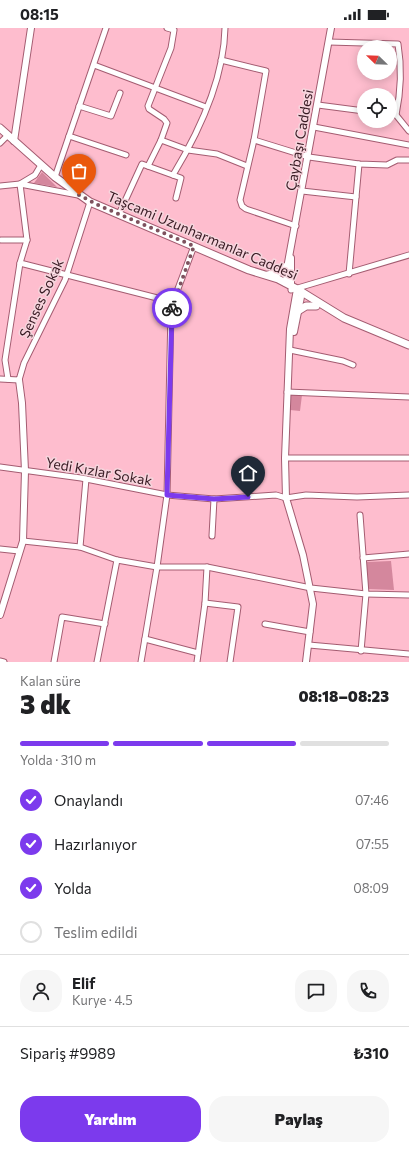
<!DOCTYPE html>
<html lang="tr">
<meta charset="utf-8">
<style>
:root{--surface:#fff;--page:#f6f6f6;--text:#202124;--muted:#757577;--line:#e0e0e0;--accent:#7c3aed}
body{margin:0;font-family:Commissioner,sans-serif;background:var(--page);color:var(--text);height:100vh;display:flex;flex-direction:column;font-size:15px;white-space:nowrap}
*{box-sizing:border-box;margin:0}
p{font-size:13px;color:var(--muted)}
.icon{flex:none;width:22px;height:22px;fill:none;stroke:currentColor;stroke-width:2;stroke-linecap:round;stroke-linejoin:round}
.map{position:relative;height:634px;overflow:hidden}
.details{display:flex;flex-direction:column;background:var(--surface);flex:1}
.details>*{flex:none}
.needle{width:26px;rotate:293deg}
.tools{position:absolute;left:357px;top:12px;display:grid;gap:8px}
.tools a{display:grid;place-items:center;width:40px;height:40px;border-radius:50%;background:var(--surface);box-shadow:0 2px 10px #0003;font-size:20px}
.pin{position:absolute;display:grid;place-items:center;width:34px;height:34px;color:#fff;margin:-41px -17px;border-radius:50% 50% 50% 0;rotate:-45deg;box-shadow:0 0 4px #0007}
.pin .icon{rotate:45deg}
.courier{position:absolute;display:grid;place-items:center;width:40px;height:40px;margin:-20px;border:3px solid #7c3aed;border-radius:50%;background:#fff;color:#222;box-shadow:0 1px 5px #0007}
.head em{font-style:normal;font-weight:800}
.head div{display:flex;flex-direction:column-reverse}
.head{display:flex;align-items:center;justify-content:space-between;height:68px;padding:0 20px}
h1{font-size:26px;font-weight:800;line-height:30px}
.bar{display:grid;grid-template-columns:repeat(4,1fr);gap:6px 4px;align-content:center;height:48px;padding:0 20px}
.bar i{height:5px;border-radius:3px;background:var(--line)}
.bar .current{background:var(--accent)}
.bar p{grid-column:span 4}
.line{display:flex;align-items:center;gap:10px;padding:0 20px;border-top:1px solid var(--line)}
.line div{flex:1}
.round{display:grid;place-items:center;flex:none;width:42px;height:42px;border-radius:16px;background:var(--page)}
ol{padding:0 20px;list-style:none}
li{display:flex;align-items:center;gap:12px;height:44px}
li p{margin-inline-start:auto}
li .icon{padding:4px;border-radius:50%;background:var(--accent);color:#fff;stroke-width:4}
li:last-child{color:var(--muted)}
li i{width:22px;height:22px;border:2px solid var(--line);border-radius:50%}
.cta{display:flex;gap:8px;margin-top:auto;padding:8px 20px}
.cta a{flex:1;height:46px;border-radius:16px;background:var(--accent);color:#fff;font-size:16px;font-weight:800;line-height:46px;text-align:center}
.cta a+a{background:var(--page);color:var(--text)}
.status{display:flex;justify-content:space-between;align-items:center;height:28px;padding:0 20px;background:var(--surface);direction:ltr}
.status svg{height:11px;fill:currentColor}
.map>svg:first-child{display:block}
</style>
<div class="status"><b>08:15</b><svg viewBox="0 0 49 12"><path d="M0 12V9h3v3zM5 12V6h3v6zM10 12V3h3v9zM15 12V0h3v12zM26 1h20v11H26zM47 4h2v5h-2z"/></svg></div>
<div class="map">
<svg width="409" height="634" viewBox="0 0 409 634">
<rect width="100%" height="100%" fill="#febdce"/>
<g fill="#d4879d">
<polygon points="42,144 57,159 34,155"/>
<polygon points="291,366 302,367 300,383 290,382"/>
<polygon points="391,533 394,562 366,561 366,534"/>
</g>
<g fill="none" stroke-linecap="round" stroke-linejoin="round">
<defs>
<g id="minor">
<path d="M329 14 398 16C402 40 401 63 396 87"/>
<polyline points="221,32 266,43 254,112 240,172 242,178 246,181 296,198"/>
<polyline points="94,37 206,79"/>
<polyline points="318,77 364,83"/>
<polyline points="79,78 111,88 120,65"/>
<polyline points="390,86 396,87 409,103"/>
<polyline points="314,99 409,117"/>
<polyline points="69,108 126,127"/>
<polyline points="161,112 167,95 164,91 149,81 148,78 171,20 174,2 167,0"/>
<polyline points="254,112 309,129 359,136 387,137 397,132 409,132"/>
<polyline points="0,115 8,107"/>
<polyline points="148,138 161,112 188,122 217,126 247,138"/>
<path d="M173 147C199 104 224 51 225 0"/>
<polyline points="55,149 106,0"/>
<polyline points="0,158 20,156 78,167"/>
<polyline points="302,163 356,169"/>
<polyline points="119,186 142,136 181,150 176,170"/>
<polyline points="1,212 27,212"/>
<polyline points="20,235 173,274"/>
<polyline points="349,246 359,136"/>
<polyline points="291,262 409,227"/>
<polyline points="290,322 343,333 353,337"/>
<polyline points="0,351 19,352 24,335 65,252 90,174"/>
<polyline points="8,351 5,332 20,235 27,212 20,156 35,147 41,137"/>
<polyline points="287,364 409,369"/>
<polyline points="285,430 409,430"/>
<polyline points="0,439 81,450 167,467 214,471 276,467 286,470 306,467 357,469 409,467"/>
<polyline points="360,487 366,566 361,623"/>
<polyline points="212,508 214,471"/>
<polyline points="23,513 80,519 117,532 157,539 207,539 311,560 366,566 409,567"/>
<polyline points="80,519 86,451"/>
<polyline points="0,521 19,523"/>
<polyline points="363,530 409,526"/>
<polyline points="205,575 238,579 230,634"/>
<polyline points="265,596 310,604"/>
<polyline points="145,611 198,625"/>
<polyline points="309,617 409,626"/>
<polyline points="0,633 4,634"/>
<polyline points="54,634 62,589 105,596"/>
<polyline points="97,634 117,532"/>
<polyline points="141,634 157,539 167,467 171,283 173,274 194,218"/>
<polyline points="197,634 205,575 207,539"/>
</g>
<g id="tertiary">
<polyline points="14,113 31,0"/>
<polyline points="291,230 291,258"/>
<polyline points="286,255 287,240 331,0"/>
<polyline points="297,261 290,301 285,430 286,470 303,527 313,576 306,634"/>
<polyline points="294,304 302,264"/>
<polyline points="0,587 23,513 25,443 22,375 19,352"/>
</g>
<g id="secondary">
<polyline points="0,100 55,149 90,174 249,242 278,251 297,261 344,290 409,317"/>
<polyline points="268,247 280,244 288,237"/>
<polyline points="298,283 306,278 316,278"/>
</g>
</defs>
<use href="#minor" stroke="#a45c71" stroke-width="7"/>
<use href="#tertiary" stroke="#a45c71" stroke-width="8"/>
<use href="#secondary" stroke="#a45c71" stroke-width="9"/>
<use href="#minor" stroke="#fff" stroke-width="5"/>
<use href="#tertiary" stroke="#fff" stroke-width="6"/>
<use href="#secondary" stroke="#fff" stroke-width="7"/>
</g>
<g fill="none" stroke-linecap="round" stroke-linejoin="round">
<polyline stroke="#7d525e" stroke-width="4" stroke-dasharray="0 7.2" points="79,167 100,178 194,218 172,280"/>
<polyline stroke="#7c3aed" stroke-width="5" points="172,280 167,467 214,471 248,469"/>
</g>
<g text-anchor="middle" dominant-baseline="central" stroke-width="3" stroke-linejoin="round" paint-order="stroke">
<g font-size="14" fill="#371922" stroke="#f6d5dd">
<text transform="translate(299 112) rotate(-80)">Çaybaşı Caddesi</text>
<text transform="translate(203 207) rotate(23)">Taşcami Uzunharmanlar Caddesi</text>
<text transform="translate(41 270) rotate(-65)">Şenses Sokak</text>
<text transform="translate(99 443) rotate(10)">Yedi Kızlar Sokak</text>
</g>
</g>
</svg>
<div class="tools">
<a><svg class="needle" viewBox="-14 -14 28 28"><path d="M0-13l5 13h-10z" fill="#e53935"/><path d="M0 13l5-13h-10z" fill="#757577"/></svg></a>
<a><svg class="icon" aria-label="locate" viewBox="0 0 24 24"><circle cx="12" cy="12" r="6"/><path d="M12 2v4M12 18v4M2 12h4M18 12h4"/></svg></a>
</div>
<div class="pin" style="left:79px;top:167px;background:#ea580c"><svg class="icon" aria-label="bag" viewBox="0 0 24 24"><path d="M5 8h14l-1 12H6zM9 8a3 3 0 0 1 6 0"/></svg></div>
<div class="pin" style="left:248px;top:469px;background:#1f2937"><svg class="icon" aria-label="home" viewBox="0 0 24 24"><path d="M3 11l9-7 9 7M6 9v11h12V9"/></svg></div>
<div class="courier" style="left:172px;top:280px"><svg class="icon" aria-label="bike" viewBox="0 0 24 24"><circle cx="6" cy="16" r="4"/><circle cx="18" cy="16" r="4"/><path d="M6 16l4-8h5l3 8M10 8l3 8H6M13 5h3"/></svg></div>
</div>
<section class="details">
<div class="head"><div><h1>3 dk</h1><p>Kalan süre</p></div><em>08:18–08:23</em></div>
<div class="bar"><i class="current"></i><i class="current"></i><i class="current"></i><i></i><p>Yolda · 310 m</p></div>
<ol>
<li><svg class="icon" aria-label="check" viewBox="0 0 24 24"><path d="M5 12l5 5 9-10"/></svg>Onaylandı<p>07:46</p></li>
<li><svg class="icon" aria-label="check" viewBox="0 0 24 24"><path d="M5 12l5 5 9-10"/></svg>Hazırlanıyor<p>07:55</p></li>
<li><svg class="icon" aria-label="check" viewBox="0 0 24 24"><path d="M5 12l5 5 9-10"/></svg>Yolda<p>08:09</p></li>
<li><i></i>Teslim edildi</li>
</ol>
<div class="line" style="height:72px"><a class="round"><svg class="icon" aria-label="person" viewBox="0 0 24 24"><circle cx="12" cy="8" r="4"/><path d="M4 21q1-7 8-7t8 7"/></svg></a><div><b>Elif</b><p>Kurye · 4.5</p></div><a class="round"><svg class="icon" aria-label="chat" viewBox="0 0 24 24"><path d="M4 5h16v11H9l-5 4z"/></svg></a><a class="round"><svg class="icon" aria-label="phone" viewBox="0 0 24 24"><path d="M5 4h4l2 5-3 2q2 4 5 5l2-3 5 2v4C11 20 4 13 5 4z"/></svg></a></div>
<div class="line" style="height:52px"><div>Sipariş #9989</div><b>₺310</b></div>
<div class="cta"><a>Yardım</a><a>Paylaş</a></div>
</section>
